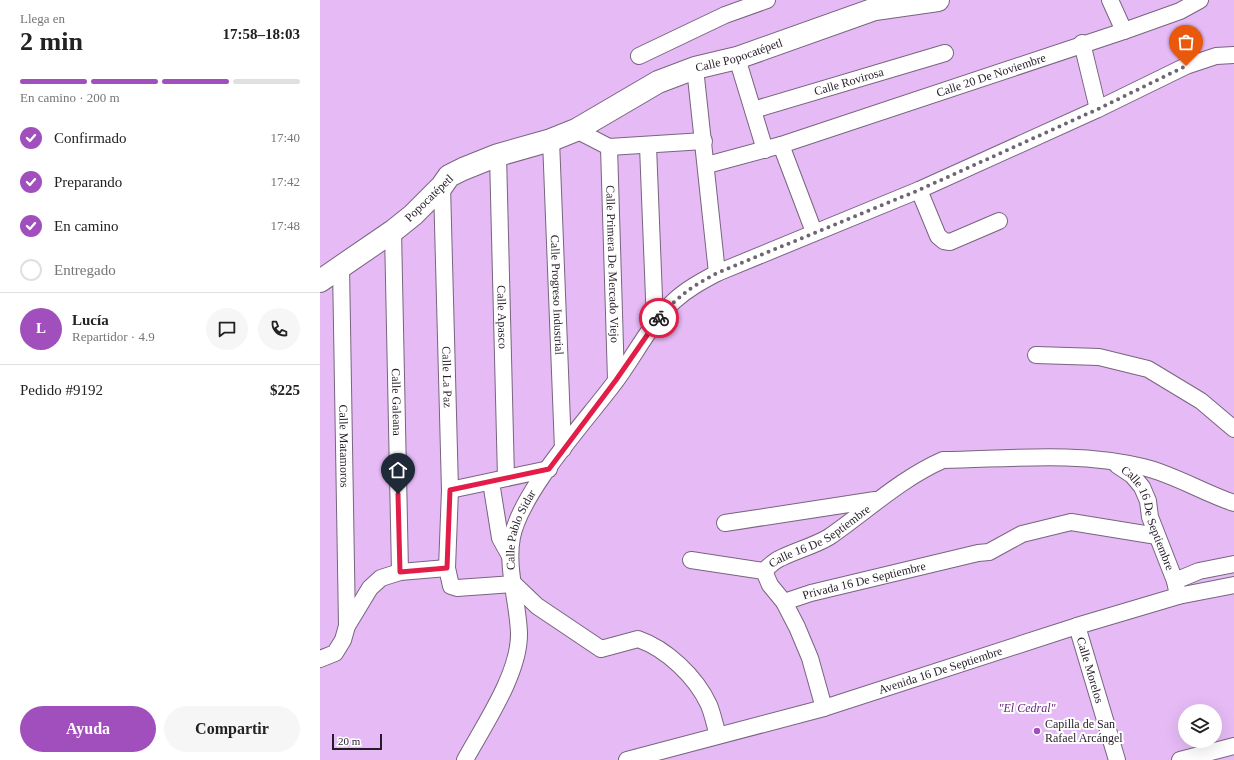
<!DOCTYPE html>
<html lang="es">
<meta charset="utf-8">
<style>
:root{--surface:#fff;--page:#f6f6f6;--text:#222;--muted:#767676;--line:#e0e0e0;--accent:#a24fbe}
body{margin:0;font-family:"Times New Roman",serif;background:var(--page);color:var(--text);height:100vh;display:flex;flex-direction:column;font-size:15px;white-space:nowrap}
*{box-sizing:border-box;margin:0}
p{font-size:13px;color:var(--muted)}
.icon{flex:none;width:22px;height:22px;fill:none;stroke:currentColor;stroke-width:2;stroke-linecap:round;stroke-linejoin:round}
.map{position:relative;flex:1;overflow:hidden}
.side{display:flex;flex-direction:column;background:var(--surface);width:320px}
.side>*{flex:none}
.buttons{position:absolute;left:858px;top:704px;display:grid;gap:8px}
.buttons a{display:grid;place-items:center;width:44px;height:44px;border-radius:50%;background:var(--surface);box-shadow:0 4px 16px #0002;font-size:20px}
.scale{position:absolute;left:12px;bottom:10px;width:50px;box-sizing:border-box;padding-left:4px;border:2px solid #241c27;border-top:0;font-size:11px;line-height:14px;white-space:nowrap;color:#241c27;-webkit-text-stroke:3px #fff;paint-order:stroke}
.pin{position:absolute;display:grid;place-items:center;width:34px;height:34px;color:#fff;margin:-41px -17px;border-radius:50% 50% 50% 0;rotate:-45deg;box-shadow:0 0 4px #0007}
.pin .icon{rotate:45deg}
.courier{position:absolute;display:grid;place-items:center;width:40px;height:40px;margin:-20px;border:3px solid #e11d48;border-radius:50%;background:#fff;color:#222;box-shadow:0 1px 5px #0007}
.headline em{font-style:normal;font-weight:800}
.headline div{display:flex;flex-direction:column-reverse}
.headline{display:flex;align-items:center;justify-content:space-between;height:68px;padding:0 20px}
h1{font-size:26px;font-weight:800;line-height:30px}
.bar{display:grid;grid-template-columns:repeat(4,1fr);gap:6px 4px;align-content:center;height:48px;padding:0 20px}
.bar i{height:5px;border-radius:3px;background:var(--line)}
.bar .active{background:var(--accent)}
.bar p{grid-column:span 4}
.line{display:flex;align-items:center;gap:10px;padding:0 20px;border-top:1px solid var(--line)}
.line div{flex:1}
.round{display:grid;place-items:center;flex:none;width:42px;height:42px;border-radius:21px;background:var(--page)}
ol{padding:0 20px;list-style:none}
li{display:flex;align-items:center;gap:12px;height:44px}
li p{margin-inline-start:auto}
li .icon{padding:4px;border-radius:50%;background:var(--accent);color:#fff;stroke-width:4}
li:last-child{color:var(--muted)}
li i{width:22px;height:22px;border:2px solid var(--line);border-radius:50%}
.cta{display:flex;gap:8px;margin-top:auto;padding:8px 20px}
.cta a{flex:1;height:46px;border-radius:24px;background:var(--accent);color:#fff;font-size:16px;font-weight:800;line-height:46px;text-align:center}
.cta a+a{background:var(--page);color:var(--text)}
main{display:flex;flex:1;min-height:0}
.map>svg:first-child{display:block}
</style>
<main>
<section class="side">
<div class="headline"><div><h1>2 min</h1><p>Llega en</p></div><em>17:58–18:03</em></div>
<div class="bar"><i class="active"></i><i class="active"></i><i class="active"></i><i></i><p>En camino · 200 m</p></div>
<ol>
<li><svg class="icon" aria-label="check" viewBox="0 0 24 24"><path d="M5 12l5 5 9-10"/></svg>Confirmado<p>17:40</p></li>
<li><svg class="icon" aria-label="check" viewBox="0 0 24 24"><path d="M5 12l5 5 9-10"/></svg>Preparando<p>17:42</p></li>
<li><svg class="icon" aria-label="check" viewBox="0 0 24 24"><path d="M5 12l5 5 9-10"/></svg>En camino<p>17:48</p></li>
<li><i></i>Entregado</li>
</ol>
<div class="line" style="height:72px"><b class="round" style="background:var(--accent);color:#fff">L</b><div><b>Lucía</b><p>Repartidor · 4.9</p></div><a class="round"><svg class="icon" aria-label="chat" viewBox="0 0 24 24"><path d="M4 5h16v11H9l-5 4z"/></svg></a><a class="round"><svg class="icon" aria-label="phone" viewBox="0 0 24 24"><path d="M5 4h4l2 5-3 2q2 4 5 5l2-3 5 2v4C11 20 4 13 5 4z"/></svg></a></div>
<div class="line" style="height:52px"><div>Pedido #9192</div><b>$225</b></div>
<div class="cta"><a>Ayuda</a><a>Compartir</a></div>
</section>
<div class="map">
<svg width="914" height="760" viewBox="0 0 914 760">
<rect width="100%" height="100%" fill="#f9f0fc"/>
<path fill="#e5baf5" fill-rule="evenodd" d="M0 0H914V760H0ZM865 711H895V741H865Z"/>
<g fill="none" stroke-linecap="round" stroke-linejoin="round">
<defs>
<g id="street">
<polyline points="790,0 804,31"/>
<polyline points="762,43 778,109"/>
<polyline points="319,56 405,15 447,0"/>
<polyline points="417,58 445,150"/>
<polyline points="375,68 397,273"/>
<path id="s1" d="M433 110 625 53"/>
<polyline points="256,130 289,147 384,141"/>
<path id="s2" d="M231 140 243 449"/>
<polyline points="461,145 494,232"/>
<polyline points="328,146 335,323"/>
<path id="s3" d="M289 147 296 380"/>
<path id="s4" d="M178 155 186 478"/>
<path id="s5" d="M387 165 461 145 804 31 860 11 880 0"/>
<path id="s6" d="M122 186 130 490 127 568 131 586 137 588 194 584 217 606 281 649 318 639C347 649 376 677 389 705 393 715 395 726 398 735"/>
<polyline points="599,190 618,236 624,241 630,242 679,221"/>
<path id="s7" d="M73 231 80 572"/>
<path id="s8" d="M21 266 27 626"/>
<polyline points="716,355 779,357 828,369 881,401 914,429"/>
<path id="s9" d="M797 465 812 475 822 487 828 501 830 517 855 581"/>
<polyline points="171,482 180,538 190,556"/>
<polyline points="130,490 229,469"/>
<polyline points="405,523 555,500"/>
<polyline points="371,560 444,571"/>
<path id="s10" d="M444 571C449 566 455 560 461 558 477 550 494 546 509 537 547 511 580 479 623 460 689 459 758 451 823 467 853 474 884 493 914 503"/>
<polyline points="444,571 450,585 464,602 477,627 490,658 504,708"/>
<polyline points="858,596 914,585"/>
<path id="s11" d="M464 602 491 593 658 553 669 552 702 534 751 522 837 536"/>
<path id="s12" d="M757 626 797 760"/>
<polyline points="0,659 15,653 23,640 27,626 50,588 61,578 80,572 127,568"/>
<path id="s13" d="M145 760C164 725 200 673 199 633 198 602 186 568 192 537 202 490 266 421 295 382 315 355 330 324 354 301 367 289 382 281 397 273L599 190 778 109 866 66 896 56 914 55"/>
<path id="s14" d="M307 760 504 708 757 626 858 596 855 581 879 571 914 564"/>
<polyline points="860,760 914,746"/>
</g>
<g id="secondary">
<path id="s15" d="M0 281 73 231 93 215 122 186 129 176 143 169 178 155 231 140 256 130 338 82 375 68 417 58 555 9 618 0"/>
</g>
</defs>
<use href="#street" stroke="#78647f" stroke-width="18"/>
<use href="#secondary" stroke="#78647f" stroke-width="24"/>
<use href="#street" stroke="#fff" stroke-width="16"/>
<use href="#secondary" stroke="#fff" stroke-width="22"/>
</g>
<g fill="none" stroke-linecap="round" stroke-linejoin="round">
<path stroke="#6f6672" stroke-width="4" stroke-dasharray="0 7.2" d="M339 318C358 296 371 287 397 273L599 190 778 109 866 66"/>
<polyline stroke="#e11d48" stroke-width="5" points="78,494 80,572 127,568 130,490 229,469 296,380 339,318"/>
</g>
<circle fill="#a24fbe" stroke="#fff" stroke-width="1.5" cx="717" cy="731" r="4"/>
<g text-anchor="middle" dominant-baseline="central" stroke-width="4" stroke-linejoin="round" paint-order="stroke">
<g font-size="12" fill="#241c27" stroke="#fff">
<text stroke="none"><textPath href="#s15" startOffset="483">Calle Popocatépetl</textPath></text>
<text stroke="none"><textPath href="#s5" startOffset="298">Calle 20 De Noviembre</textPath></text>
<text stroke="none"><textPath href="#s1" startOffset="100">Calle Rovirosa</textPath></text>
<text transform="translate(109 198) rotate(-44)">Popocatépetl</text>
<text stroke="none"><textPath href="#s3" startOffset="117">Calle Primera De Mercado Viejo</textPath></text>
<text stroke="none"><textPath href="#s2" startOffset="155">Calle Progreso Industrial</textPath></text>
<text stroke="none"><textPath href="#s4" startOffset="162">Calle Apasco</textPath></text>
<text stroke="none"><textPath href="#s6" startOffset="191">Calle La Paz</textPath></text>
<text stroke="none"><textPath href="#s7" startOffset="171">Calle Galeana</textPath></text>
<text stroke="none"><textPath href="#s8" startOffset="180">Calle Matamoros</textPath></text>
<text stroke="none"><textPath href="#s9" startOffset="64">Calle 16 De Septiembre</textPath></text>
<text stroke="none"><textPath href="#s13" startOffset="245">Calle Pablo Sidar</textPath></text>
<text stroke="none"><textPath href="#s10" startOffset="66">Calle 16 De Septiembre</textPath></text>
<text stroke="none"><textPath href="#s11" startOffset="83">Privada 16 De Septiembre</textPath></text>
<text stroke="none"><textPath href="#s12" startOffset="46">Calle Morelos</textPath></text>
<text stroke="none"><textPath href="#s14" startOffset="326">Avenida 16 De Septiembre</textPath></text>
</g>
<g font-size="12" font-style="italic" fill="#612475" stroke="#fff">
<text x="707" y="708">"El Cedral"</text>
</g>
<g font-size="12" fill="#241c27" stroke="#fff" text-anchor="start">
<text x="725" y="724">Capilla de San<tspan x="725" dy="14">Rafael Arcángel</tspan></text>
</g>
</g>
</svg>
<div class="buttons">
<a><svg class="icon" aria-label="layers" viewBox="0 0 24 24"><path d="M12 4l9 5-9 5-9-5zM3 14l9 5 9-5"/></svg></a>
</div>
<div class="scale">20 m</div>
<div class="pin" style="left:866px;top:66px;background:#ea580c"><svg class="icon" aria-label="bag" viewBox="0 0 24 24"><path d="M5 8h14l-1 12H6zM9 8a3 3 0 0 1 6 0"/></svg></div>
<div class="pin" style="left:78px;top:494px;background:#1f2937"><svg class="icon" aria-label="home" viewBox="0 0 24 24"><path d="M3 11l9-7 9 7M6 9v11h12V9"/></svg></div>
<div class="courier" style="left:339px;top:318px"><svg class="icon" aria-label="bike" viewBox="0 0 24 24"><circle cx="6" cy="16" r="4"/><circle cx="18" cy="16" r="4"/><path d="M6 16l4-8h5l3 8M10 8l3 8H6M13 5h3"/></svg></div>
</div>
</main>
